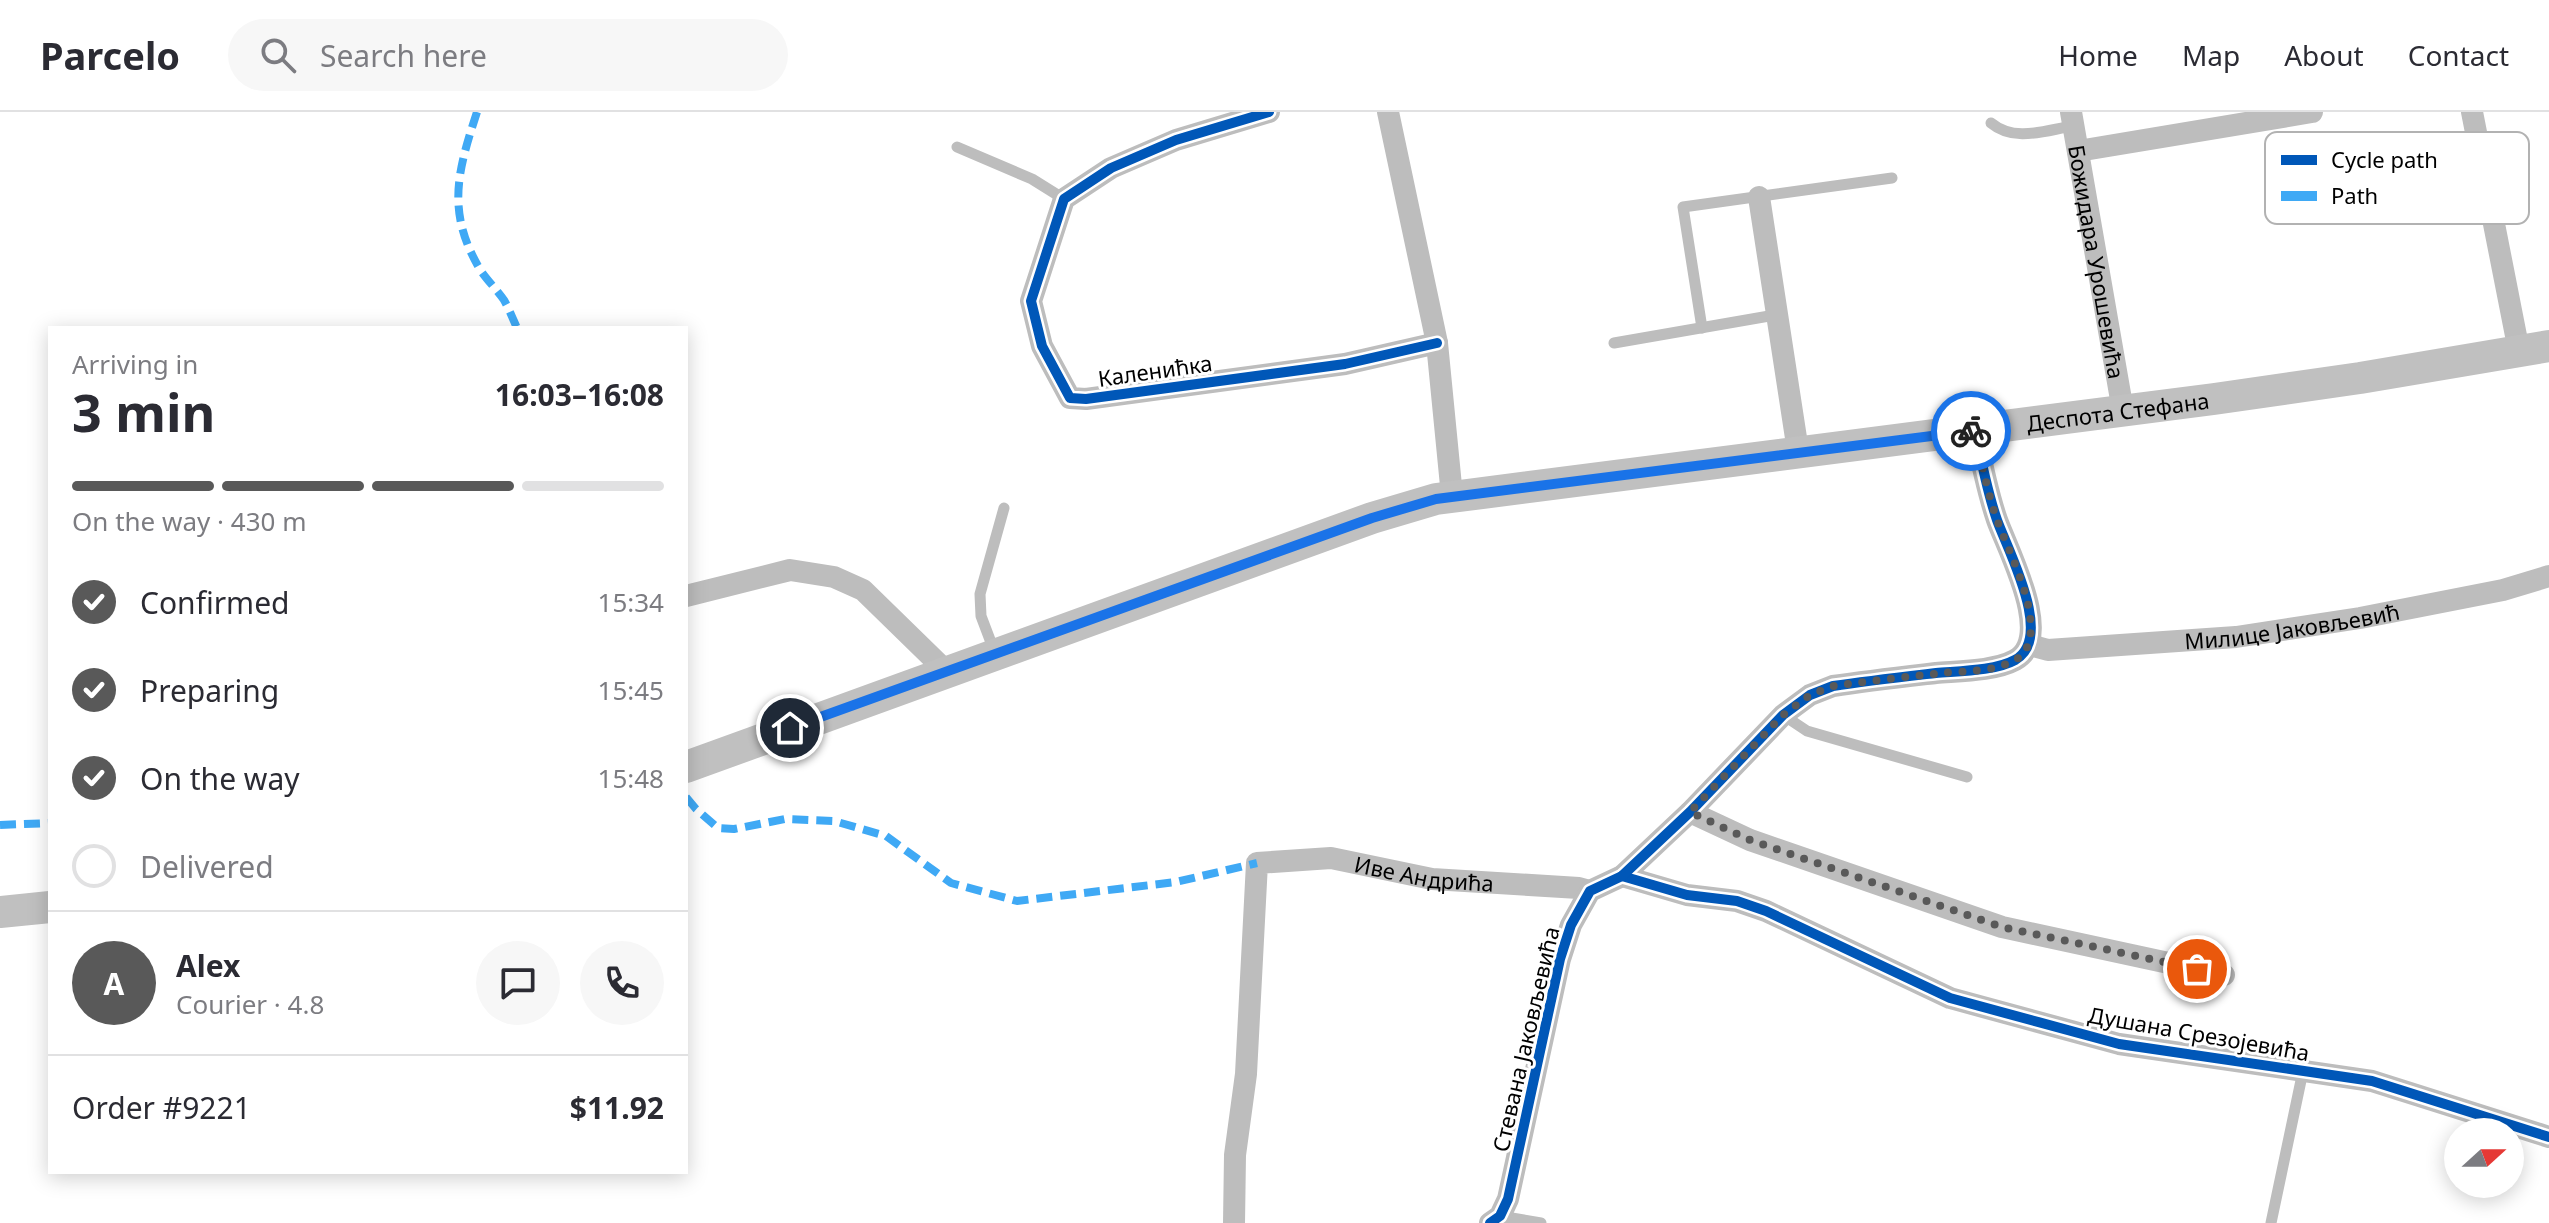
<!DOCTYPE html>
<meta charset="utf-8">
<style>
:root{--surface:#fff;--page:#f7f7f7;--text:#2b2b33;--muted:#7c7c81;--line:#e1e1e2;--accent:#595959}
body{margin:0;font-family:"Noto Sans",sans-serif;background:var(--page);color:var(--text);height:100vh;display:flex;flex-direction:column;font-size:30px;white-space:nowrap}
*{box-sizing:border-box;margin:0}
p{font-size:26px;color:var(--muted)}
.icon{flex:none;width:44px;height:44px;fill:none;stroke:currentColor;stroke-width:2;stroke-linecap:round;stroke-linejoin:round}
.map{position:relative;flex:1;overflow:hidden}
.drawer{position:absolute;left:48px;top:214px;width:640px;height:848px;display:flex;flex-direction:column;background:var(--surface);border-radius:0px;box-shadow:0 4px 20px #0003}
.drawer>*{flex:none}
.needle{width:52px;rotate:69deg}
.controls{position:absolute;left:2444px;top:1006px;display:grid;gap:16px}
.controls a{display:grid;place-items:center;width:80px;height:80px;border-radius:50%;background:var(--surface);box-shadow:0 4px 20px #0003;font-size:40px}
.pin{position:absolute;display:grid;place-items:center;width:68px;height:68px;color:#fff;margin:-34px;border:4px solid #fff;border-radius:50%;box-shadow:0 2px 8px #0007}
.courier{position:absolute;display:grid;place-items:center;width:80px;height:80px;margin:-40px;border:6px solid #1a73e8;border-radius:50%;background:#fff;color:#222;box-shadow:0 2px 10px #0007}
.head em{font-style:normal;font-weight:700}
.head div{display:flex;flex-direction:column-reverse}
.head{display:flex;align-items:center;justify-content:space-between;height:136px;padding:0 24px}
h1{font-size:52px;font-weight:700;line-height:60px}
.bar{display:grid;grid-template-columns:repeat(4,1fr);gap:12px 8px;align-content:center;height:96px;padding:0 24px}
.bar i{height:10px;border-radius:6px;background:var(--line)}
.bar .on{background:var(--accent)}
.bar p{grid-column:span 4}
.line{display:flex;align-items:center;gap:20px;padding:0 24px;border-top:2px solid var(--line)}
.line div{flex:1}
.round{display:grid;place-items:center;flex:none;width:84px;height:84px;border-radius:42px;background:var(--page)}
ol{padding:0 24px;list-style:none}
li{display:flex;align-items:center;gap:24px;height:88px}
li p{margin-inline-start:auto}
li .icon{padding:8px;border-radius:50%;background:var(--accent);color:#fff;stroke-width:4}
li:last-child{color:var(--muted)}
li i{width:44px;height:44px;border:4px solid var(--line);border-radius:50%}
header{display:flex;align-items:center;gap:48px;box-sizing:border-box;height:112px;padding:0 40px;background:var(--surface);border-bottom:2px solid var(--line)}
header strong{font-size:38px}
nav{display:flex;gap:44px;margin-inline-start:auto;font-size:28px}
.search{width:560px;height:72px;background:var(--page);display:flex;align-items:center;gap:20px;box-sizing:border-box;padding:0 28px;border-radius:44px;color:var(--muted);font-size:30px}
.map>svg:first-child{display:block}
</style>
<header>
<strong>Parcelo</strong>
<div class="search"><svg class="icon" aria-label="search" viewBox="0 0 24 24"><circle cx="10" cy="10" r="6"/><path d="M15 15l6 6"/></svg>Search here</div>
<nav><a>Home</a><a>Map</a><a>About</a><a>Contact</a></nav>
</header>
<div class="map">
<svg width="2549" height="1111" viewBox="0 0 2549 1111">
<rect width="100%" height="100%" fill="#fff"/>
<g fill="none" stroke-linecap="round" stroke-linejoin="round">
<g stroke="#bdbdbd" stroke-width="11">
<path d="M1991 11C2015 31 2046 18 2073 14"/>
<polyline points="957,35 1032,67 1064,87"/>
<polyline points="1702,216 1683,95 1892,66"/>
<polyline points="1614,231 1775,203"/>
<polyline points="995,541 981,504 980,482 1004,396"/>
<polyline points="1783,603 1807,619 1967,665"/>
<polyline points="1500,1104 1541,1111"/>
<polyline points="2271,1111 2303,959"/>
</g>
<g stroke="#bdbdbd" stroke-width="22">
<polyline points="1269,0 1176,28 1111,56 1064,87 1031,189 1042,234 1070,286 1086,287 1345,252 1437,231"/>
<polyline points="1388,0 1437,231 1452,384"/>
<path id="s1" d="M2071 0 2123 299"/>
<polyline points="2472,0 2519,239"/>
<polyline points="2078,39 2312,0"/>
<polyline points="1759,85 1798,339"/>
<polyline points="686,484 790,458 834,465 863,478 946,559"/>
<path id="s2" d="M2030 533 2048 538 2236 525 2360 506 2503 478 2549 464"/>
<polyline points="1690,700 1750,728 2002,815 2224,863"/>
<polyline points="1622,764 1687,783 1737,789 1766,799 1950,886 2119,932 2372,969 2549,1025"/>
<path id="s3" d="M1234 1111 1235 1043 1246 962 1257 751 1331 746 1432 767 1579 776 1590 779"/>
<path d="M1490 1111 1500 1104 1508 1087 1560 847 1571 813 1590 779 1622 764 1690 700 1783 603 1810 583 1833 574C1867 569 1902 565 1936 561 1959 559 1995 559 2015 548 2055 526 2008 439 1997 408 1987 379 1981 348 1975 318"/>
</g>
<g stroke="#c0c0c0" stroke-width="32">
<path id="s4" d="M686 655 1372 406 1436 387 2214 287 2360 266 2549 234"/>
<polyline points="0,800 50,795"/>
</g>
<g stroke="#3fa9f5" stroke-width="8" stroke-dasharray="16 8" stroke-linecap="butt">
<path d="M477 0C457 61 446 101 481 159 488 169 497 178 504 188 509 197 513 207 517 216"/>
<polyline points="686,685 696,697 718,716 734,717 785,707 834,709 886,724 951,771 1017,789 1176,770 1257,751"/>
<polyline points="0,713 50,711"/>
</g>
<defs>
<g id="cycleway">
<polyline points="1269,0 1176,28 1111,56 1064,87 1031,189 1042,234 1070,286 1086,287 1345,252 1437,231"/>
<polyline points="1622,764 1687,783 1737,789 1766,799 1950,886 2119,932 2372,969 2549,1025"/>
<path d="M1490 1111 1500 1104 1508 1087 1560 847 1571 813 1590 779 1622 764 1690 700 1783 603 1810 583 1833 574C1867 569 1902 565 1936 561 1959 559 1995 559 2015 548 2055 526 2008 439 1997 408 1987 379 1981 348 1975 318"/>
</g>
</defs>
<use href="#cycleway" stroke="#fff" stroke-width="15"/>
<use href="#cycleway" stroke="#0057b8" stroke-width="10"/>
</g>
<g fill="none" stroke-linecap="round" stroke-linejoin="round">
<path stroke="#595959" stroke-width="8" stroke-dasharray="0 14.4" d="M1971 319 1975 318C1981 348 1987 379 1997 408 2008 439 2055 526 2015 548 1994 560 1965 559 1942 561 1906 565 1869 569 1833 574L1810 583 1783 603 1690 700 1750 728 2002 815 2197 857"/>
<polyline stroke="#1a73e8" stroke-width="10" points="790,616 1372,406 1436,387 1971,319"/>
</g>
<g text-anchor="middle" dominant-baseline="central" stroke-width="6" stroke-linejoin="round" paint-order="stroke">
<g font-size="22" fill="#000" stroke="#fff">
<text stroke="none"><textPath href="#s1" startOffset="152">Божидара Урошевића</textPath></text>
<text transform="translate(1155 258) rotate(-8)">Каленићка</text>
<text stroke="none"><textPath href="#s4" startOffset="1484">Деспота Стефана</textPath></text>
<text stroke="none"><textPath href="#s2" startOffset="264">Милице Јаковљевић</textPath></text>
<text stroke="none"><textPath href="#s3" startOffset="530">Иве Андрића</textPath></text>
<text transform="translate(2199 921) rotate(10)">Душана Срезојевића</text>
<text transform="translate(1525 927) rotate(-77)">Стевана Јаковљевића</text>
</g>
</g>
<rect x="2265" y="20" width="264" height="92" rx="12" fill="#fff" stroke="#b2b2b2" stroke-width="2"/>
<rect x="2281" y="43" width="36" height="10" fill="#0057b8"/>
<rect x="2281" y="79" width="36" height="10" fill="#3fa9f5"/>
<g font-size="22" fill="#000">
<text x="2331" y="56">Cycle path</text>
<text x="2331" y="92">Path</text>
</g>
</svg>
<div class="controls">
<a><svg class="needle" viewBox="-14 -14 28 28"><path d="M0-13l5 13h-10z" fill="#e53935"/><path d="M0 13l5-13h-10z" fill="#7c7c81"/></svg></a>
</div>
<div class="pin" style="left:2197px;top:857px;background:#ea580c"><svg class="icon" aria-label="bag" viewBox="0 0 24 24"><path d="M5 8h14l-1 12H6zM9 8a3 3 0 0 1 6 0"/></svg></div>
<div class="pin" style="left:790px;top:616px;background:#1f2937"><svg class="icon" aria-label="home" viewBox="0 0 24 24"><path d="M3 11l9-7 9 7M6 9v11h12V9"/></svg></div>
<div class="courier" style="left:1971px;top:319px"><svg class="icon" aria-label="bike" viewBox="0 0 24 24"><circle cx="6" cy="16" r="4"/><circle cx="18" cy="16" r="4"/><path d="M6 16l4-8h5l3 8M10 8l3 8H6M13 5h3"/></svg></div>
<section class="drawer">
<div class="head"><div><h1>3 min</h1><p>Arriving in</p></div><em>16:03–16:08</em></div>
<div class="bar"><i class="on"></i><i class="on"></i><i class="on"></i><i></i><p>On the way · 430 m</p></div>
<ol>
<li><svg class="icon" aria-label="check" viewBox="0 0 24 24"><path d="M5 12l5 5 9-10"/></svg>Confirmed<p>15:34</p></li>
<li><svg class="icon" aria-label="check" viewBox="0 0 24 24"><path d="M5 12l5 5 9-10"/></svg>Preparing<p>15:45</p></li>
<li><svg class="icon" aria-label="check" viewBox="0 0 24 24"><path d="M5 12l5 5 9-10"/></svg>On the way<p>15:48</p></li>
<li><i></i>Delivered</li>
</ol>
<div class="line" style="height:144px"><b class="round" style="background:var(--accent);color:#fff">A</b><div><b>Alex</b><p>Courier · 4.8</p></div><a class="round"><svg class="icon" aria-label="chat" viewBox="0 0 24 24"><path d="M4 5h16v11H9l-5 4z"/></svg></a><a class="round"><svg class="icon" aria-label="phone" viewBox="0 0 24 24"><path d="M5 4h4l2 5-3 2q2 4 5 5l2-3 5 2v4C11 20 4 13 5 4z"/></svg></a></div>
<div class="line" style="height:104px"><div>Order #9221</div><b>$11.92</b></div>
</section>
</div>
